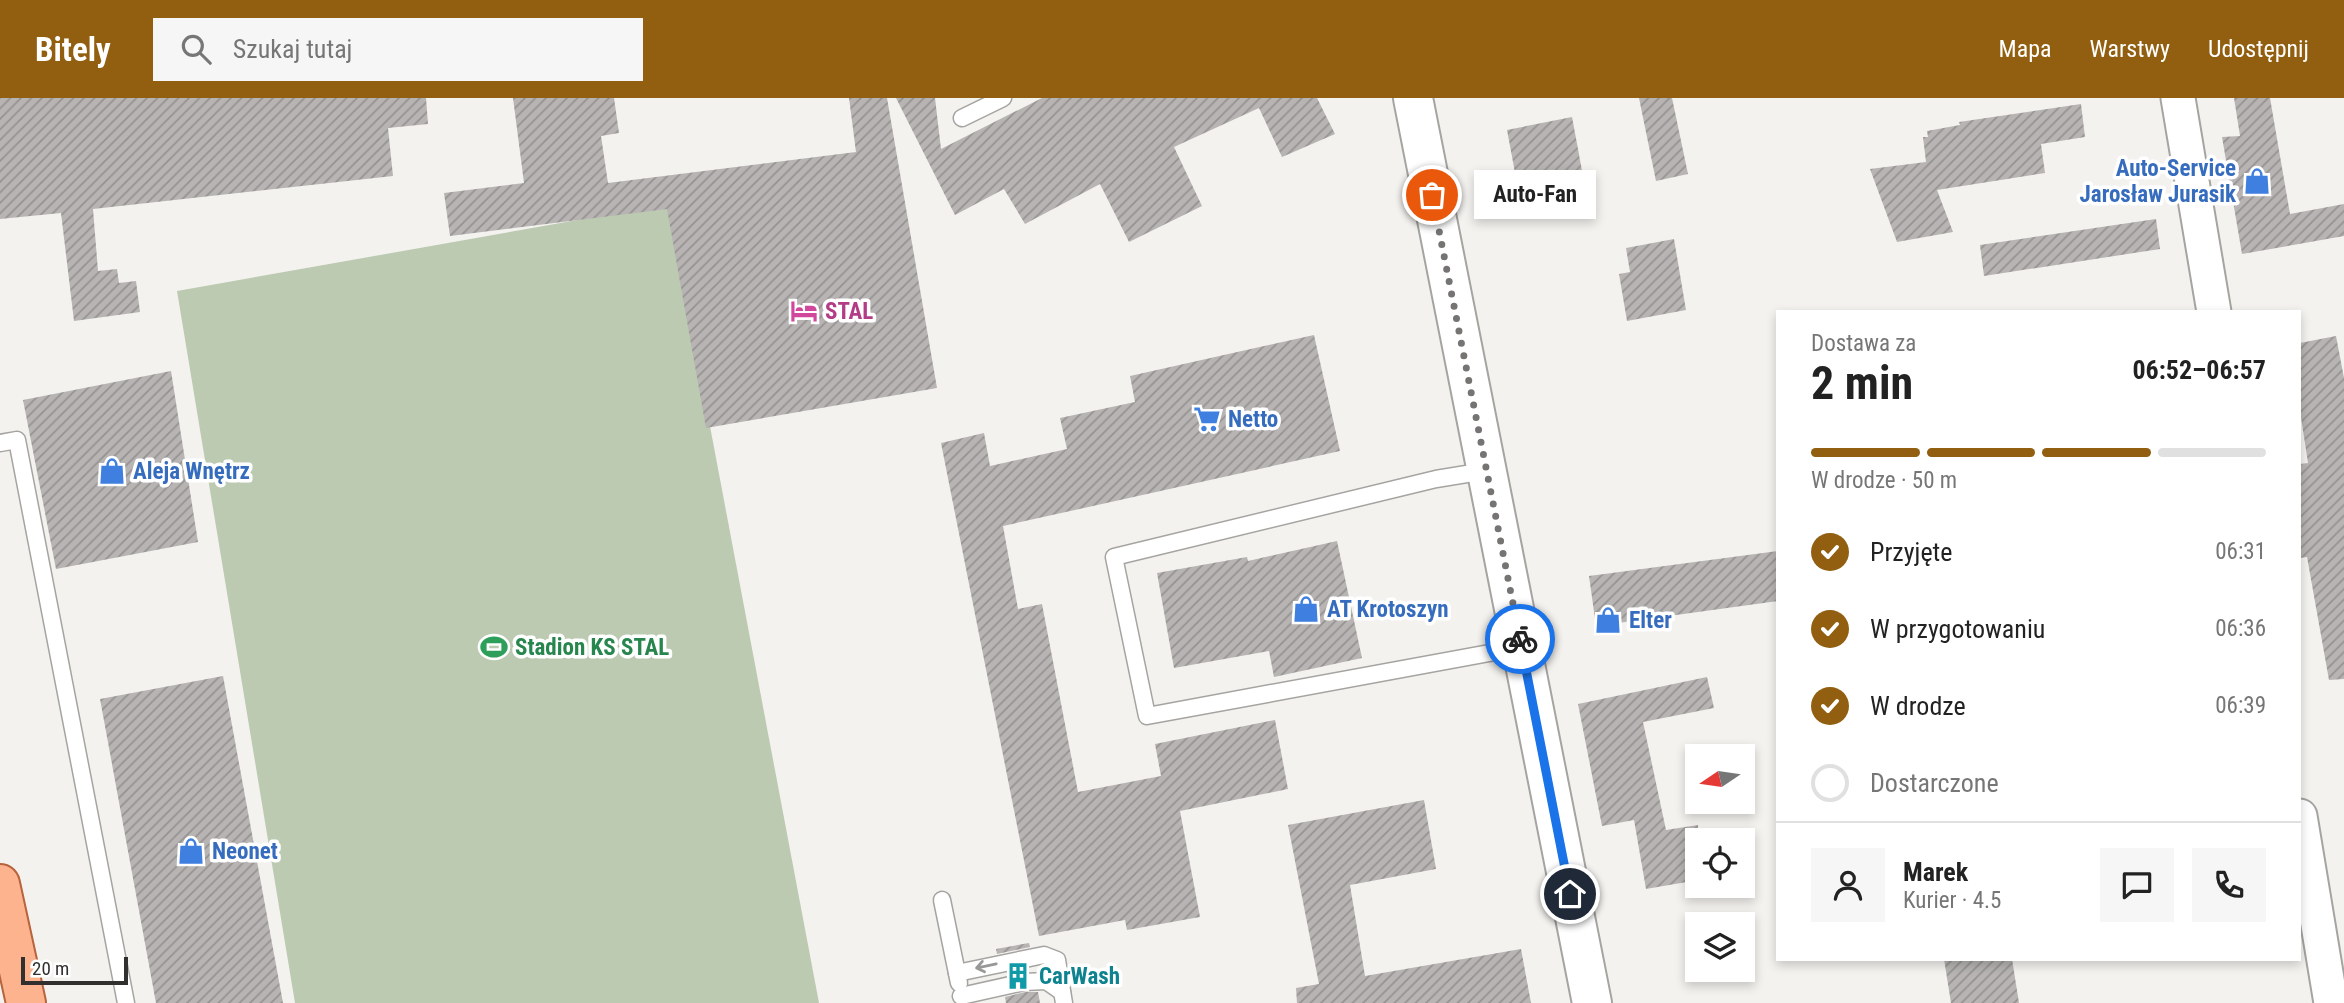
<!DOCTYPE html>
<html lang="pl">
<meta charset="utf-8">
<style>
:root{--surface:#fff;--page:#f6f6f6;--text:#222;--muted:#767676;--line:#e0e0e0;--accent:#915f0f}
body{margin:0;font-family:"Roboto Condensed",sans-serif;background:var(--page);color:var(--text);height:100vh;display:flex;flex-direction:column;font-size:26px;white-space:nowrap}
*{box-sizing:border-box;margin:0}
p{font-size:23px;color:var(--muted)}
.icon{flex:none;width:38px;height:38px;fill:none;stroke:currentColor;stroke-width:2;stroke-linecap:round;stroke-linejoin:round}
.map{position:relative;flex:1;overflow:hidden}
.drawer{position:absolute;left:1776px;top:212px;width:525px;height:651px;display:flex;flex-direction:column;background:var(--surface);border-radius:0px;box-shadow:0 4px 10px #0003}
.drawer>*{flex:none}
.needle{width:46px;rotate:257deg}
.buttons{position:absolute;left:1685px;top:646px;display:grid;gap:14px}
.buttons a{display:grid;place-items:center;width:70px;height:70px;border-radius:0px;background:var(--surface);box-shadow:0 4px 10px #0003;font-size:35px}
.scale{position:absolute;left:21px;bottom:18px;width:107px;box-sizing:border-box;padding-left:7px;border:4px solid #31302f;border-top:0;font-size:19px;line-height:24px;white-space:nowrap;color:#31302f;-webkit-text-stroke:5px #fff;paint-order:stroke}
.pin{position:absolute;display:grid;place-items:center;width:60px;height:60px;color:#fff;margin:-30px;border:4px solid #fff;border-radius:50%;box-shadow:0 2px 7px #0007}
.courier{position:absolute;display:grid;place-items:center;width:70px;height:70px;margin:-35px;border:5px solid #1a73e8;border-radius:50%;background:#fff;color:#222;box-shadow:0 2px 9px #0007}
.bubble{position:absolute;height:49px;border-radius:0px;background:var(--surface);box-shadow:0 4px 10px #0003;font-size:23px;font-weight:700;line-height:49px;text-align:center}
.headline em{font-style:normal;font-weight:700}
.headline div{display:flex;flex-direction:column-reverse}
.headline{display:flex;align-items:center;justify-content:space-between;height:119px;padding:0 35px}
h1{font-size:46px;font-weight:700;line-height:52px}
.bar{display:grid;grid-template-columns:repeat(4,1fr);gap:10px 7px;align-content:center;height:84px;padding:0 35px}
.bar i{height:9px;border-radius:5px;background:var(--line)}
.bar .on{background:var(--accent)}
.bar p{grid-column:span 4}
.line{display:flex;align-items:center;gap:18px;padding:0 35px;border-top:2px solid var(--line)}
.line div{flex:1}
.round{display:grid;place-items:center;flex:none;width:74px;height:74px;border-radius:0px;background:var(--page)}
ol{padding:0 35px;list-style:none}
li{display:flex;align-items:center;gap:21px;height:77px}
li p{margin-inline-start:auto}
li .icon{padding:7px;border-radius:50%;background:var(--accent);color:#fff;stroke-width:4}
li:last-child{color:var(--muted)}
li i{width:38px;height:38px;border:4px solid var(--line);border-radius:50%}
header{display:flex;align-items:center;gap:42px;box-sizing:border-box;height:98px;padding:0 35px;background:var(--accent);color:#fff}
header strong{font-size:33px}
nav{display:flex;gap:38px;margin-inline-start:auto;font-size:24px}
.search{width:490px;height:63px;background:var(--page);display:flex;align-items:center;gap:18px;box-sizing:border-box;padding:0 24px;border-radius:0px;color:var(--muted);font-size:26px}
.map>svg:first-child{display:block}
</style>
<header>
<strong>Bitely</strong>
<div class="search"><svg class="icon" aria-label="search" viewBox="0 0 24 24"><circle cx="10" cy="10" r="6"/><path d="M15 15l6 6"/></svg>Szukaj tutaj</div>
<nav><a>Mapa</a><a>Warstwy</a><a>Udostępnij</a></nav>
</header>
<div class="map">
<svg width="2344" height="905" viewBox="0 0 2344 905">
<defs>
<pattern id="building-hatch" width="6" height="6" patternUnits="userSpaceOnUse" patternTransform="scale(1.75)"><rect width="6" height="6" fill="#b7b4b3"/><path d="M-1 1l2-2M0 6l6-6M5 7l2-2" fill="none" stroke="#959392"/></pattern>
</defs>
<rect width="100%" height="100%" fill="#f4f2ef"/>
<polygon fill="#bccab1" points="668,106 819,905 295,905 177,193"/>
<g fill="url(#building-hatch)">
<polygon points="0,0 426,0 428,26 388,30 393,78 93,111 98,173 117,171 119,185 136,183 140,214 74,223 61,115 0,121"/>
<polygon points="513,0 614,0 619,35 601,38 608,85 856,54 849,0 887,0 937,290 706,330 667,111 450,138 444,95 524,85"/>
<polygon points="896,0 935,0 941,51 1042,0 1317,0 1335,36 1282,59 1259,10 1174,49 1202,108 1129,144 1100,86 1025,126 1004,91 955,117"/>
<polygon points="1639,0 1672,0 1688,76 1656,83"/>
<polygon points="2234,0 2270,0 2290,116 2344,106 2344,138 2242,156 2222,39 2240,38"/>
<polygon points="2081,6 2085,39 2041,46 2045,75 1937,92 1953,134 1897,144 1870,71 1926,64 1923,39 1928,39 1927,33 1960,27 1959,24"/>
<polygon points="1572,19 1586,94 1521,107 1507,32"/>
<polygon points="2156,121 2160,151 1984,178 1980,147"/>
<polygon points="1674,141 1686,212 1627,223 1619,176 1630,174 1626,150"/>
<polygon points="1314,237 1340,353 1003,428 1018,511 1042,506 1078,694 1161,678 1155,646 1275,622 1288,691 1180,713 1200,819 1127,832 1125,822 1039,838 941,345 984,335 990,368 1067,351 1060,320 1135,304 1130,278"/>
<polygon points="2336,238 2344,280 2344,581 2329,582 2307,459 2300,460 2300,366 2308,365 2300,313 2300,245"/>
<polygon points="171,273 198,444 56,471 23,302"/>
<polygon points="1337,443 1362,560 1274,579 1269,553 1174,570 1157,475 1247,459 1248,463"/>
<polygon points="1778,453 1778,503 1596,528 1589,478"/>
<polygon points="223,578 283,905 156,905 100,601"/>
<polygon points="1707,579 1714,610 1643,624 1666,732 1698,727 1698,782 1646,791 1634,722 1602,728 1578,606"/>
<polygon points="1424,702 1436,771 1350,787 1365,878 1521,851 1531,905 1297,905 1296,890 1319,886 1288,727"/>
<polygon points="1029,845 1030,849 997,856 996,851"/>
<polygon points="1944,861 2012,861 2019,905 1951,905"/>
<polygon points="1025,894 1038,894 1040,905 1006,905 1005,899"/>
</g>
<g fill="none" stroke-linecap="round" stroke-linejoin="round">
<defs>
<g id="service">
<polyline points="962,20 1003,0"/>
<polyline points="0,345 17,342 126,905"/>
<polyline points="1485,373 1436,381 1114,459 1147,618 1522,549"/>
<polyline points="942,802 959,885"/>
<polyline points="957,875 1044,857 1057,862 1064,905"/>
<polyline points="961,898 1024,884 1046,883 1062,894"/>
</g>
<g id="minor">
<polyline points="2178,0 2214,214"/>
<polyline points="2300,718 2331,905"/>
</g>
<polyline id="tertiary" points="1413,0 1592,905"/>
<polyline id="primary" points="0,786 26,905"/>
</defs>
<use href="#service" stroke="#a6a4a1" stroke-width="19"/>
<use href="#minor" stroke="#a6a4a1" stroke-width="37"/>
<use href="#tertiary" stroke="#a6a4a1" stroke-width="42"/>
<use href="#primary" stroke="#b6643d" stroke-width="42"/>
<use href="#service" stroke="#fff" stroke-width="16"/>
<use href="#minor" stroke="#fff" stroke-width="33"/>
<use href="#tertiary" stroke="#fff" stroke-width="38"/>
<use href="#primary" stroke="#feb38f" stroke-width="38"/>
</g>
<defs><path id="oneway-shaft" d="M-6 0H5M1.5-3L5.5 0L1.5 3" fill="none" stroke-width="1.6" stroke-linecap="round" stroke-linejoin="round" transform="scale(1.75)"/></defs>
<use stroke="#989897" href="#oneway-shaft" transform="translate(986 868) rotate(168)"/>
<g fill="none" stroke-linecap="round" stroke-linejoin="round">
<polyline stroke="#757472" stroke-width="7" stroke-dasharray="0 12.6" points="1432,97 1520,541"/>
<polyline stroke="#1a73e8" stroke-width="9" points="1520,541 1570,796"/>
</g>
<defs>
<symbol id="shop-bare" viewBox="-9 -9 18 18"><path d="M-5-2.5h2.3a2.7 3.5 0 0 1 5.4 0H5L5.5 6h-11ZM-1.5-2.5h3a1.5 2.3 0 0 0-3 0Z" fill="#3f7fe0" stroke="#fff" stroke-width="2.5" paint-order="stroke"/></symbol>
<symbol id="hotel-bare" viewBox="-9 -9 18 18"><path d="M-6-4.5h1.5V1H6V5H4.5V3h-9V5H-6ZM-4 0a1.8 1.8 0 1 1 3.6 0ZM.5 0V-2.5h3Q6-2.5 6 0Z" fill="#d1479c" stroke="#fff" stroke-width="2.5" paint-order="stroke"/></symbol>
<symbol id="supermarket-bare" viewBox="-9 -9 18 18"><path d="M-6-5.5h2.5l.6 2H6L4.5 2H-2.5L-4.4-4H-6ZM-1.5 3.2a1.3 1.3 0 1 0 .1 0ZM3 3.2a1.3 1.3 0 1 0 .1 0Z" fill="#3f7fe0" stroke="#fff" stroke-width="2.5" paint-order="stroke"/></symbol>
<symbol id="stadium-bare" viewBox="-9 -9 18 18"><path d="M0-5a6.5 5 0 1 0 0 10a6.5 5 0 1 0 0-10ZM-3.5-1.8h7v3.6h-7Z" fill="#2e9e5b" stroke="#fff" stroke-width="2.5" paint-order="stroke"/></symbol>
<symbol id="building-bare" viewBox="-9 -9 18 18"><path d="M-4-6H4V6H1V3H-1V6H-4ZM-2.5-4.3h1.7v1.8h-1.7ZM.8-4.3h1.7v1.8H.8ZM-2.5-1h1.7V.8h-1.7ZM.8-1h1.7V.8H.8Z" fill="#0f9aa8" stroke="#fff" stroke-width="2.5" paint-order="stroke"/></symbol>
</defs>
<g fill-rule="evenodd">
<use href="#shop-bare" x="2238" y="64" width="38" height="38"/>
<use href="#hotel-bare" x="785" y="194" width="38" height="38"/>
<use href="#supermarket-bare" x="1188" y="302" width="38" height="38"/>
<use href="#shop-bare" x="93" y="354" width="38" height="38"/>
<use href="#shop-bare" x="1287" y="492" width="38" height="38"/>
<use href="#shop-bare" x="1589" y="503" width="38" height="38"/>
<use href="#stadium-bare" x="475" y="530" width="38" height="38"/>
<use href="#shop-bare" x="172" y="734" width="38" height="38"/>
<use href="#building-bare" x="999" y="859" width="38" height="38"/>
</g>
<g text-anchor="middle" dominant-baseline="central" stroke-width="7" stroke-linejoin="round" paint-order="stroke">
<g font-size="23" font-weight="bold" fill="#366cbe" stroke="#fff" text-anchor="start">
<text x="2236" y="70" text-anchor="end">Auto-Service<tspan x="2236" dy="26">Jarosław Jurasik</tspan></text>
<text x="1228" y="321">Netto</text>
<text x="133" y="373">Aleja Wnętrz</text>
<text x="1327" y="511">AT Krotoszyn</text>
<text x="1629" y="522">Elter</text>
<text x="212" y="753">Neonet</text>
</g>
<g font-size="23" font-weight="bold" fill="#b23c85" stroke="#fff" text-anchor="start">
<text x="825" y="213">STAL</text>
</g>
<g font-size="23" font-weight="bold" fill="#27864d" stroke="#fff" text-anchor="start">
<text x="515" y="549">Stadion KS STAL</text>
</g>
<g font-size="23" font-weight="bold" fill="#0d838f" stroke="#fff" text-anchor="start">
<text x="1039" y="878">CarWash</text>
</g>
</g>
</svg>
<div class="buttons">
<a><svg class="needle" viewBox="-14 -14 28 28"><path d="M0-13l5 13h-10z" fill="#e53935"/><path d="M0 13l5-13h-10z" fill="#767676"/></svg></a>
<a><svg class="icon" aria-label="locate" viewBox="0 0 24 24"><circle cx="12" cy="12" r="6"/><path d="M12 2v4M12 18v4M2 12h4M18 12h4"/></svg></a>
<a><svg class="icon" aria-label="layers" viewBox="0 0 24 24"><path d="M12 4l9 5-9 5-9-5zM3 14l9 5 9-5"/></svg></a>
</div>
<div class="scale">20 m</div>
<div class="pin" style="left:1432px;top:97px;background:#ea580c"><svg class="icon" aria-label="bag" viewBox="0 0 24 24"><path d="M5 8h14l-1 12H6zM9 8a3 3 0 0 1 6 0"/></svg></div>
<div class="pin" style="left:1570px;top:796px;background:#1f2937"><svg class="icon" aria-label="home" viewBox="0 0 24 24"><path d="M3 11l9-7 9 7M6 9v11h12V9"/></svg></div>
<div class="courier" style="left:1520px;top:541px"><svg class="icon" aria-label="bike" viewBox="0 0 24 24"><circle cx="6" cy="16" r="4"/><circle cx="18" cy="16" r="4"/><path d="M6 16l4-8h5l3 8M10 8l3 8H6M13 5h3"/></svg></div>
<div class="bubble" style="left:1474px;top:72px;width:122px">Auto-Fan</div>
<section class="drawer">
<div class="headline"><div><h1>2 min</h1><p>Dostawa za</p></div><em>06:52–06:57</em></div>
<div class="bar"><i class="on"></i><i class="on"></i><i class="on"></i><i></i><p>W drodze · 50 m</p></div>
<ol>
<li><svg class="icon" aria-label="check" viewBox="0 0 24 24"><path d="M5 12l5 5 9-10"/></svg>Przyjęte<p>06:31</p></li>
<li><svg class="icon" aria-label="check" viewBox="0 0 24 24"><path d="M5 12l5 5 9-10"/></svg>W przygotowaniu<p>06:36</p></li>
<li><svg class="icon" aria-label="check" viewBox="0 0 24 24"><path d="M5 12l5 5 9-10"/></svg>W drodze<p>06:39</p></li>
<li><i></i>Dostarczone</li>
</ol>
<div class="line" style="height:126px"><a class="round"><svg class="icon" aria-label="person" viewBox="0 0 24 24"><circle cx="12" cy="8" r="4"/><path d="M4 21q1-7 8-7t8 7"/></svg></a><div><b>Marek</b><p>Kurier · 4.5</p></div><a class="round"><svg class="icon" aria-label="chat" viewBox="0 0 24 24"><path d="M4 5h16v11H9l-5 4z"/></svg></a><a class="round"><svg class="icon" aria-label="phone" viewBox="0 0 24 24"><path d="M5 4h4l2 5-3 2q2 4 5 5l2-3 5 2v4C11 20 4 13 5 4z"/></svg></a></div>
</section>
</div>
